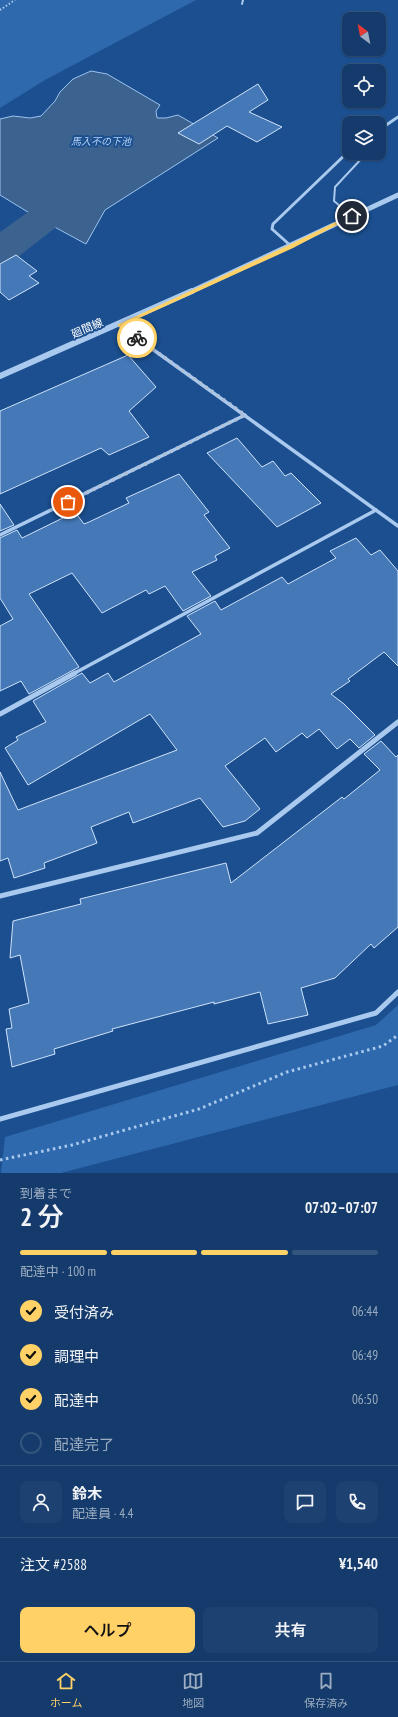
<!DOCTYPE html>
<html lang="ja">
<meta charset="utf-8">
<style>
:root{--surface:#143b6b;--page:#1d4271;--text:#f1f3f6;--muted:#9dadc1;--line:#33557e;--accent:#ffd166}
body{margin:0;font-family:"PT Sans Narrow","Noto Sans JP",sans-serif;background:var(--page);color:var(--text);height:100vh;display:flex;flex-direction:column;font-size:15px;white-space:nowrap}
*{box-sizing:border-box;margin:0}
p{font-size:13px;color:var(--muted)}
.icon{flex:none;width:22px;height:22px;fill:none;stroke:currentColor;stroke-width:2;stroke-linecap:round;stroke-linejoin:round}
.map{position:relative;height:1173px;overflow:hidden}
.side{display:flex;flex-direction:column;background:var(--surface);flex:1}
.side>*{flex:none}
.needle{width:26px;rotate:328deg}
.controls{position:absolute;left:342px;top:12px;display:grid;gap:8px}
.controls a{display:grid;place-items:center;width:44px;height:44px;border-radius:8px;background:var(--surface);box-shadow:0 1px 3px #0004,0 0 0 1px var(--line);font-size:20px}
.pin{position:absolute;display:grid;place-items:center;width:34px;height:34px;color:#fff;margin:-17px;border:2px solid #fff;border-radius:50%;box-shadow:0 1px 4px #0007}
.courier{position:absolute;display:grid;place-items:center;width:40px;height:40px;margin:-20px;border:3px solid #ffd166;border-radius:50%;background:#fff;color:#222;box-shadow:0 1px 5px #0007}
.overview em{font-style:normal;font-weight:600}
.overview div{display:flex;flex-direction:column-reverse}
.overview{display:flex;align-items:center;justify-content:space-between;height:68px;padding:0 20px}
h1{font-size:26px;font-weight:600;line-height:30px}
.bar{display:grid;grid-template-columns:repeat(4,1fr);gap:6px 4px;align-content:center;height:48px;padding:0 20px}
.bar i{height:5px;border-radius:3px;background:var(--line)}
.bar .current{background:var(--accent)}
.bar p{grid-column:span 4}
.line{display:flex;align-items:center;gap:10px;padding:0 20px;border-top:1px solid var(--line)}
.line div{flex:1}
.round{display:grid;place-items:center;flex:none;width:42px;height:42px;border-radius:8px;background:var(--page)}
ol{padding:0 20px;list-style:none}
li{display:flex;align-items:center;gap:12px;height:44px}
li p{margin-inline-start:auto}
li .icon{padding:4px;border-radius:50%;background:var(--accent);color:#111;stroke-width:4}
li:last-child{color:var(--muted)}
li i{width:22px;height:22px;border:2px solid var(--line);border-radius:50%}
.action{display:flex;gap:8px;margin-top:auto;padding:8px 20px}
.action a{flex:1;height:46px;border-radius:8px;background:var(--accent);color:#111;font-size:16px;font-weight:600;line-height:46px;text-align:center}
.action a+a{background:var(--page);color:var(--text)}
.dock{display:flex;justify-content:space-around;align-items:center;height:56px;border-top:1px solid var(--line);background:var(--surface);font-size:11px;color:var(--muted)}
.dock a{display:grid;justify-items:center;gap:2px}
.dock .current{color:var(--accent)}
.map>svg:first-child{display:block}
</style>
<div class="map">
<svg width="398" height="1173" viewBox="0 0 398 1173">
<rect width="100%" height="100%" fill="#1b4f8f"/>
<g fill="#2e69ad">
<polygon points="0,0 196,0 45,80 0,108"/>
<polygon points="398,1005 398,1085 61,1173 1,1173 5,1137 376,1025"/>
</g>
<polygon fill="#3c6290" stroke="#9cc4f0" points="91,71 107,74 160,105 156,111 157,118 166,118 178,115 218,138 105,210 86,244 36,217 0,195 0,119 13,116 30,118 41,116 55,101 60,92 73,79"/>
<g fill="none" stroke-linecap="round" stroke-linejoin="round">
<polygon fill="#3c6290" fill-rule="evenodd" points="51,201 64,205 70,213 64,221 14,260 0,263 0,232 38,205"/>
</g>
<g fill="#4478b7" stroke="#cfe3fa">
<polygon points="258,84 268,100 249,112 282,127 257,142 227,126 199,144 178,133"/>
<polygon points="16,255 37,271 29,276 39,283 9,300 0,292 0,264"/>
<polygon points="128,355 156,387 129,411 149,437 109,455 101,448 0,494 0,411"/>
<polygon points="237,438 262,467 273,461 285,476 291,473 321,503 277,527 207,453"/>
<polygon points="179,474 209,512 204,515 230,548 215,556 217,560 192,572 211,596 183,611 165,586 149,594 146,590 102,613 72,573 29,594 79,667 29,694 21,681 0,691 0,626 13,619 0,598 0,538 17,530 22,538 75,512 84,524 89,522 129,503 126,498"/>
<polygon points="0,504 14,525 0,531"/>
<polygon points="356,538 371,555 380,550 398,571 398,666 384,652 348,679 350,681 331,694 344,704 375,735 359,748 350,739 337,749 319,729 307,738 302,733 276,752 265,738 225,766 260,809 245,821 223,827 200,798 133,823 129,812 91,827 97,843 44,863 45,868 14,878 8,858 0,861 0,772 18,810 177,750 150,714 28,785 5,748 18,740 16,737 46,722 33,701 82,673 90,683 108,673 114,682 201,634 187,616 215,601 221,610 282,577 288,584 336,558 330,551"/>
<polygon points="381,741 396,757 398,755 398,927 374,948 371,944 335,978 301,988 308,1015 268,1024 260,992 214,1004 214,1002 112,1029 113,1031 54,1049 55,1054 12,1067 6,1029 12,1028 9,1009 29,1003 20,955 10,958 13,921 81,904 80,899 226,863 231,883 342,797 344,799 380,770 364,754"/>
</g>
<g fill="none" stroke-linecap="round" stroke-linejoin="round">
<polyline stroke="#a9c9ee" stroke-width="2" stroke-dasharray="1.5 2" stroke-linecap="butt" points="0,10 15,0"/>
<polyline stroke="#a9c9ee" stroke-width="3" stroke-dasharray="2.5 3.5" stroke-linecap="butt" points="0,1160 72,1145 199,1109 287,1072 383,1046 398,1035"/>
<g stroke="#a9c9ee" stroke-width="2">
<polyline points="242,4 243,0"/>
<polyline points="352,216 334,201 335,187 363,157 360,153"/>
</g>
<g stroke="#a9c9ee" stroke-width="3">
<polyline points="379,130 398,117"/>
<polyline points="291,246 272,229 273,224 349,151"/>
</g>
<g stroke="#a9c9ee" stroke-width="3.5">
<polyline points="119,325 398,526"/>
<polyline points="0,535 245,415"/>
<polyline points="73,674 376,510"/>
</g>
<g stroke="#a9c9ee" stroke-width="5">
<polyline points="0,714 75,673"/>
<polyline points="0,896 257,833 398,722"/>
<polyline points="0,1119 376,1013 398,992"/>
</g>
<polyline stroke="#a9c9ee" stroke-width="5" points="190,292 398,195"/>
<polyline stroke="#a9c9ee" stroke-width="6" points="0,376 192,291"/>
</g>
<polygon fill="#ffd166" points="350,215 354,216 293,248 124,325 139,336 139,339 135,339 117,325 289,245"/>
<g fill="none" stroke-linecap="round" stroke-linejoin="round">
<polyline stroke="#afc1d8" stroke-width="4" stroke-dasharray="0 7.2" points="68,502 245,415 137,338"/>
</g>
<g text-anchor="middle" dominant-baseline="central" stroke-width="4" stroke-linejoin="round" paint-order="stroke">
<g font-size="10" font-style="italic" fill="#b5d3f5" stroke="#1b4f8f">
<text x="101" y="141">馬入不の下池</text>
</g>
<g font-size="11" fill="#fff" stroke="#1b4f8f">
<text transform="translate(87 328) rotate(-23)">廻間線</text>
</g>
</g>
</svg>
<div class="controls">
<a><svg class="needle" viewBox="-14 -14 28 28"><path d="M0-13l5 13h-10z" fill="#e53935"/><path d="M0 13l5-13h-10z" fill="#9dadc1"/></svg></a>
<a><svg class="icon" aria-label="locate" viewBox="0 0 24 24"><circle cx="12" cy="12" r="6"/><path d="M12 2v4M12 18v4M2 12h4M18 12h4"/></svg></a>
<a><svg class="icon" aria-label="layers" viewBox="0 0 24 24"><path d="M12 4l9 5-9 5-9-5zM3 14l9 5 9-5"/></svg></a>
</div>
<div class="pin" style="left:68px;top:502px;background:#ea580c"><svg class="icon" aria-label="bag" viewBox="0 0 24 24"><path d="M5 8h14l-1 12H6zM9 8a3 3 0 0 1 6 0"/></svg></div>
<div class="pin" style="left:352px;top:216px;background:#1f2937"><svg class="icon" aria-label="home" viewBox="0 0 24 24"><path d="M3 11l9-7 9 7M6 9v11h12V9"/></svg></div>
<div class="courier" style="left:137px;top:338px"><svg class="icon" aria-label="bike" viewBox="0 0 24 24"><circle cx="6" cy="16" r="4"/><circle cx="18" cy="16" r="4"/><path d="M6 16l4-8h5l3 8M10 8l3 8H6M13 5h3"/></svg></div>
</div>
<section class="side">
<div class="overview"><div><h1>2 分</h1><p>到着まで</p></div><em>07:02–07:07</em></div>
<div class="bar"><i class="current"></i><i class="current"></i><i class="current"></i><i></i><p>配達中 · 100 m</p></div>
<ol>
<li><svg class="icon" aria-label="check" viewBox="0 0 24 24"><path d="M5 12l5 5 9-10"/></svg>受付済み<p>06:44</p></li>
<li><svg class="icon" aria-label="check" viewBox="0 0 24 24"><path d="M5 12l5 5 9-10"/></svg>調理中<p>06:49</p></li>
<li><svg class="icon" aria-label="check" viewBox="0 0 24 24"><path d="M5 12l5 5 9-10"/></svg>配達中<p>06:50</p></li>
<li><i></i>配達完了</li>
</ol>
<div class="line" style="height:72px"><a class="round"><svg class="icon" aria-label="person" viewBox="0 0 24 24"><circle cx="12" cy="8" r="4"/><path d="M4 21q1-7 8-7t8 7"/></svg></a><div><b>鈴木</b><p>配達員 · 4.4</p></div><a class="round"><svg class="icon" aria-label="chat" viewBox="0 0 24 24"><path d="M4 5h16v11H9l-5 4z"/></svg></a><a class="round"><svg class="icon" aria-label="phone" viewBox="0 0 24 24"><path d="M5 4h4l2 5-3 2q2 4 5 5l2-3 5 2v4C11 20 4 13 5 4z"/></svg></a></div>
<div class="line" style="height:52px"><div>注文 #2588</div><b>¥1,540</b></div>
<div class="action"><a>ヘルプ</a><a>共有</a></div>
</section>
<nav class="dock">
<a class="current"><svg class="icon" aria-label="home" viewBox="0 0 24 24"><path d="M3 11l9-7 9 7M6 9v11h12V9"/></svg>ホーム</a>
<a><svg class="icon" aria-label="map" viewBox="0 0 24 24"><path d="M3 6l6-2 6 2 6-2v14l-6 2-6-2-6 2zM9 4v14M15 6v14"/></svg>地図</a>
<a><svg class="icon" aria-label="saved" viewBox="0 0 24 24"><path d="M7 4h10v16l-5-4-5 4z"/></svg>保存済み</a>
</nav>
